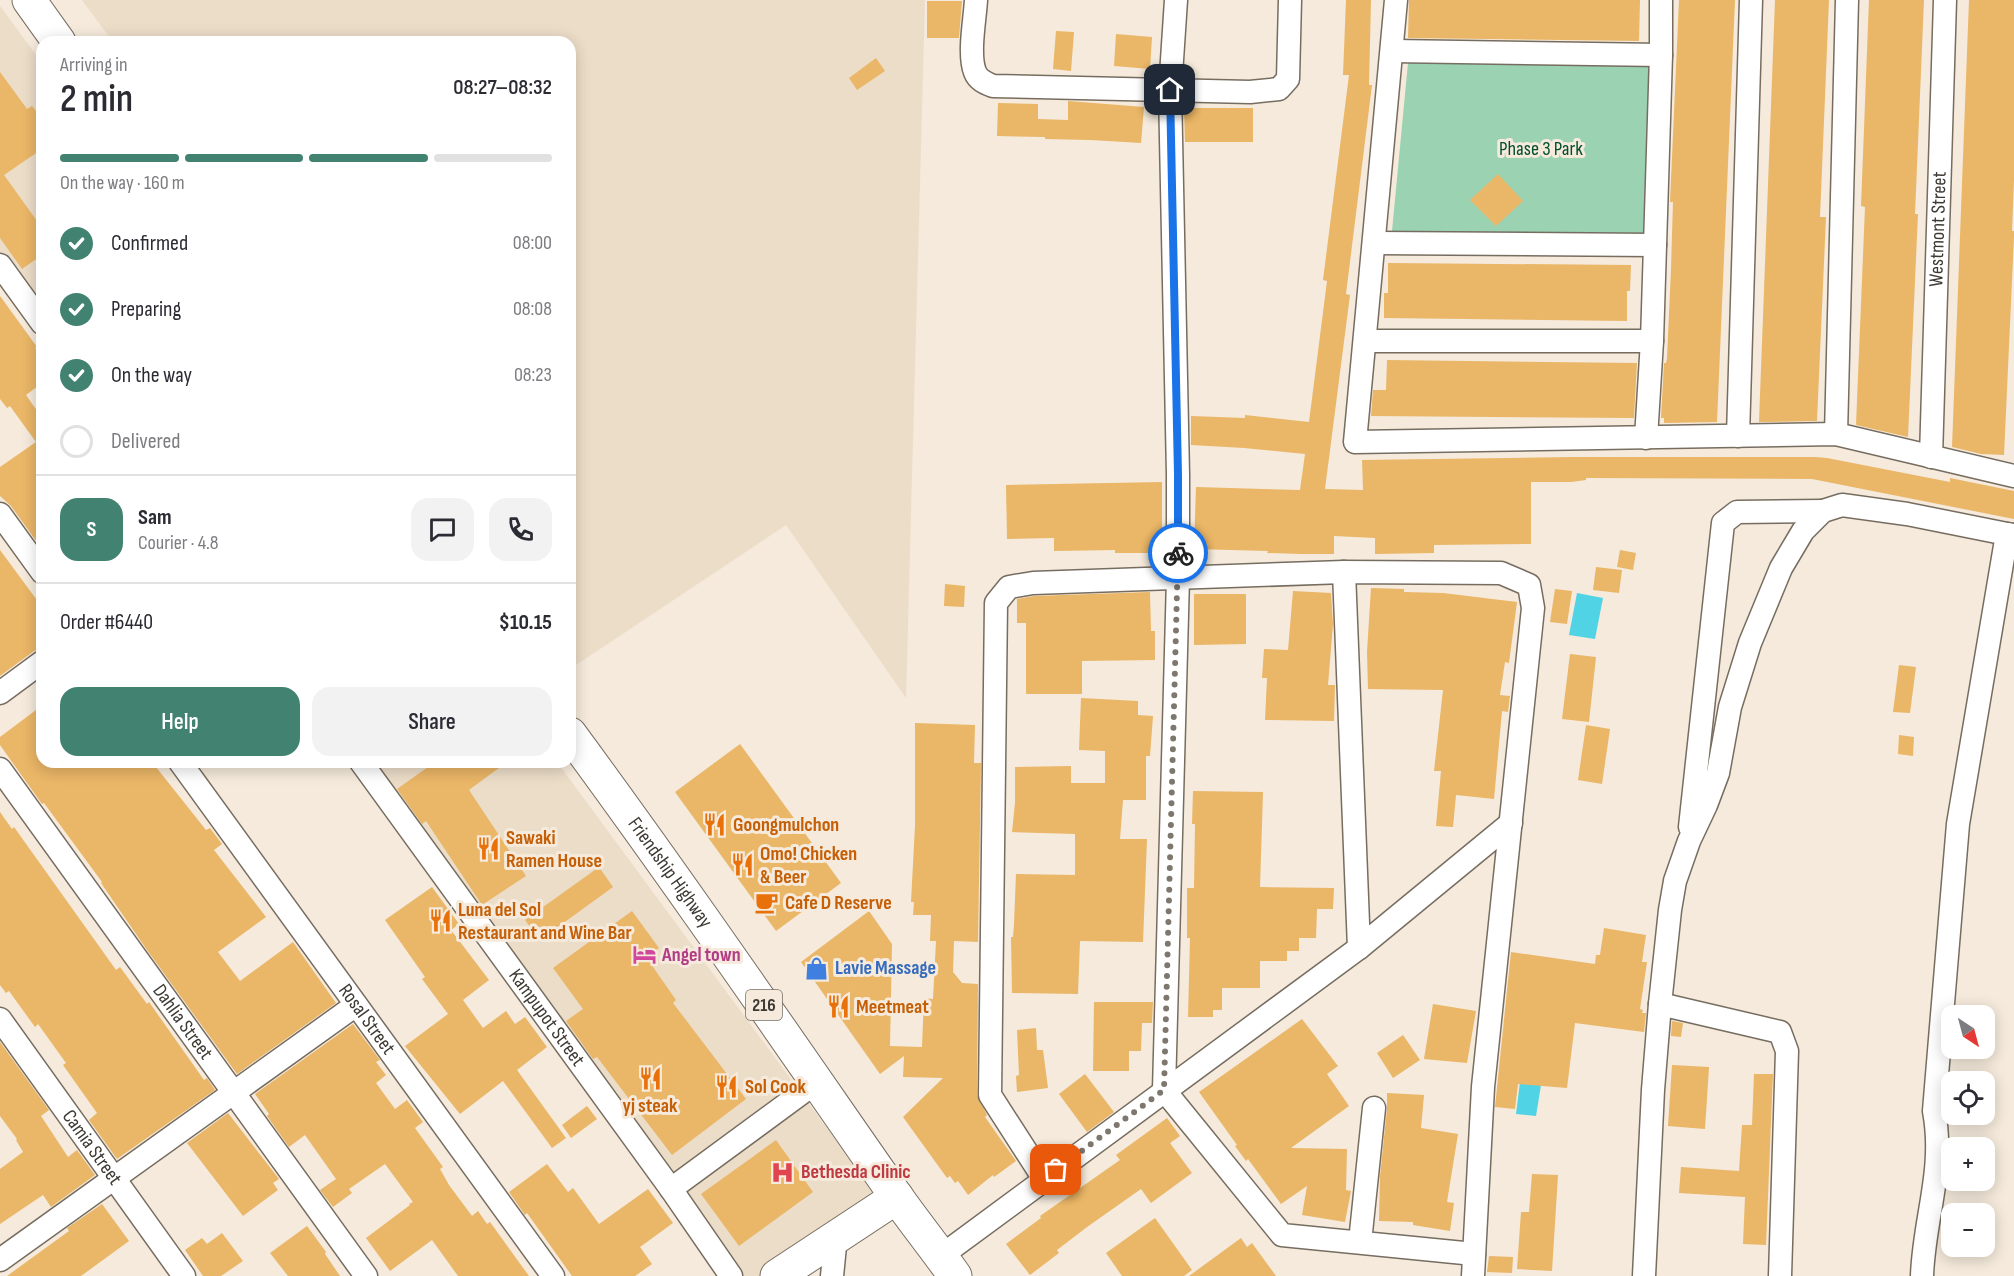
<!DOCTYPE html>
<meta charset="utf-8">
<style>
:root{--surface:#fff;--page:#f2f2f3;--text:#2b2b33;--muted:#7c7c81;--line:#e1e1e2;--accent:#418271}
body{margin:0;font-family:"Sofia Sans Condensed",sans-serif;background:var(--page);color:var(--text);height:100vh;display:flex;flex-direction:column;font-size:22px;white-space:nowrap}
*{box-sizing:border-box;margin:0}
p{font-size:20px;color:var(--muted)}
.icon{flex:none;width:33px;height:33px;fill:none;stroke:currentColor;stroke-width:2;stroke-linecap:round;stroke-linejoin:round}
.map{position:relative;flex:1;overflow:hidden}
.side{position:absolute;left:36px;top:36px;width:540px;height:732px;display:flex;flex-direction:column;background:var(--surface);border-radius:18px;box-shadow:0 3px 15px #0003}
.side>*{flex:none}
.needle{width:39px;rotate:144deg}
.controls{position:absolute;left:1941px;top:1005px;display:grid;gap:12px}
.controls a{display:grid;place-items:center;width:54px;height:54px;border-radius:12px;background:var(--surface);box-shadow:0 3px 15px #0003;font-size:30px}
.pin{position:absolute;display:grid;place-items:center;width:51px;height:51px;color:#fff;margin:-26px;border-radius:12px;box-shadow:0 3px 9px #0006}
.courier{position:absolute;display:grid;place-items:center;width:60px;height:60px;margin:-30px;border:4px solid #1a73e8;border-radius:50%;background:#fff;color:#222;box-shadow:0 2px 8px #0007}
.summary em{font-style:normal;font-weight:600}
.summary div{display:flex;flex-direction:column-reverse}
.summary{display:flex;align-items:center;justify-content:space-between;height:102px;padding:0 24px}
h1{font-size:39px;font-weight:600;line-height:45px}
.bar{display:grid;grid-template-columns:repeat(4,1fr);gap:9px 6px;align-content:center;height:72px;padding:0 24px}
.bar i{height:8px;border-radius:4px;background:var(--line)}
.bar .current{background:var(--accent)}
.bar p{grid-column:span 4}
.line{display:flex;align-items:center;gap:15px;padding:0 24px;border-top:2px solid var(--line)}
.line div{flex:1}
.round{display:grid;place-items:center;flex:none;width:63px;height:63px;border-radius:18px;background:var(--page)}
ol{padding:0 24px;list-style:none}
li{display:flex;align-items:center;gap:18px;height:66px}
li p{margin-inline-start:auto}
li .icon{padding:6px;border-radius:50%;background:var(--accent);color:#fff;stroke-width:4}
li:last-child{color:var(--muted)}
li i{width:33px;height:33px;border:3px solid var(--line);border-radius:50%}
.action{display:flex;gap:12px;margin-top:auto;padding:12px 24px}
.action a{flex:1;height:69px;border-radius:18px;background:var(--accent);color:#fff;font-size:24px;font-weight:600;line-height:69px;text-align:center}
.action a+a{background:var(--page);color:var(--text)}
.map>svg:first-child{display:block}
</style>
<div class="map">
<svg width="2014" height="1276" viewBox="0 0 2014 1276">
<rect width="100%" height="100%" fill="#f5eadb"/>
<g fill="#ecddc8">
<polygon points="82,0 925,0 906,698 786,525 570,669 570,42 113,42"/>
<polygon points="0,6 42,63 42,315 0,257"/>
<polygon points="365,762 557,762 874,1192 759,1276 737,1276"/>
</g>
<polygon fill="#9bd2b1" points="1408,63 1655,64 1645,236 1392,231"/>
<g fill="#50d3e4">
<polygon points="1577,593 1603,598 1595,639 1569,635"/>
<polygon points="1520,1082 1541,1085 1536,1116 1516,1114"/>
</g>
<g fill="#eab667">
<polygon points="1346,0 1371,0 1369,85 1372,85 1346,294 1350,295 1325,489 1363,490 1362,460 1573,457 1815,457 1827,458 1950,482 1950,478 2014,491 2014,519 1812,479 1586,478 1586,480 1571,482 1531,482 1531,544 1434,545 1434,553 1375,554 1375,538 1334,536 1334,554 1301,554 1267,553 1268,551 1194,549 1196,487 1300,490 1305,454 1244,448 1191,445 1191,416 1245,418 1245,415 1309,422 1327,281 1323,280 1349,75 1343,75"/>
<polygon points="1409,0 1640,0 1639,41 1408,38"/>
<polygon points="1679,0 1735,0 1717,422 1664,423 1664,418 1661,418 1664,363 1666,363 1667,358 1671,269 1673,202 1670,202"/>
<polygon points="1775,0 1829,0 1820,217 1826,217 1817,421 1759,422"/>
<polygon points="1869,0 1924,0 1915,214 1918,214 1908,437 1856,425 1865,207 1861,206"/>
<polygon points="1969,0 2014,0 2014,180 2012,231 2014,231 2014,237 2004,455 1981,454 1952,447"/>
<polygon points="927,1 962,1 959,38 927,38"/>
<polygon points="1056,31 1074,32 1071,71 1053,69"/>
<polygon points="1116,34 1152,37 1150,69 1114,66"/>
<polygon points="876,58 885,71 857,90 849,78"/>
<polygon points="0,72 27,109 32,106 42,119 42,149 4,175 42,228 42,255 22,269 0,238"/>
<polygon points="1068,101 1144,107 1141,143 1090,140 1045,139 1045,137 997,136 998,103 1038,104 1038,119 1068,120"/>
<polygon points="1184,108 1253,108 1253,142 1185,142"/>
<polygon points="1498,174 1523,201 1496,226 1470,200"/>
<polygon points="1388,263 1631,265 1630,291 1627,291 1627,321 1384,318 1384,293 1388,293"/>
<polygon points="0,296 37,347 35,348 42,358 42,383 26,395 42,418 42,549 11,506 0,496 0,467 36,442 10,406 7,408 0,399"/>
<polygon points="1387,360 1637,363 1634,418 1371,416 1373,390 1386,390"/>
<polygon points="1162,482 1162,553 1115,553 1115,550 1054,551 1054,538 1007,539 1006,485"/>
<polygon points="0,550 42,607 42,649 34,651 0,676"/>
<polygon points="1620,550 1636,553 1633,570 1617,567"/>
<polygon points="1596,567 1622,570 1619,593 1593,590"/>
<polygon points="945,584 965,586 964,607 944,606"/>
<polygon points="1371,588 1404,589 1404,592 1443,593 1517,602 1509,663 1505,662 1500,695 1510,696 1508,712 1502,711 1494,799 1456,795 1453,827 1436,826 1441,771 1434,771 1443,690 1368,689 1367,652"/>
<polygon points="1555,589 1572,591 1567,624 1550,622"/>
<polygon points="1293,591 1331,593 1333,624 1328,685 1335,685 1334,721 1265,720 1267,678 1262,678 1264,649 1288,650"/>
<polygon points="1150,592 1151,631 1155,631 1155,660 1082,661 1082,694 1026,694 1026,623 1017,623 1017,599 1034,596"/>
<polygon points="1194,594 1246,594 1246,644 1194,645"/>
<polygon points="1570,654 1596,657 1589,722 1562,719"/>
<polygon points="1899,665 1916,667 1910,713 1893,712"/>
<polygon points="1081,698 1138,701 1138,715 1153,716 1150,756 1146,756 1146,800 1123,800 1120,839 1147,839 1143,942 1080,941 1078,994 1012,993 1011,937 1013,937 1014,924 1016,874 1075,875 1075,834 1012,832 1015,803 1015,767 1071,766 1071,783 1105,783 1105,751 1079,750"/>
<polygon points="36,710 42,718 42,762 152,762 206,830 210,828 222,844 214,850 266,917 218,952 240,981 293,942 336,1003 237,1074 147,950 101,883 102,882 44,803 42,804 0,745 0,737"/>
<polygon points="915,723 975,725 974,763 981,763 978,942 954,941 953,972 962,983 978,984 977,1095 987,1115 985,1117 1016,1161 994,1177 993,1175 968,1195 958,1181 955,1183 950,1176 947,1178 903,1117 943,1078 903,1077 904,1056 880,1074 801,962 869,911 892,944 890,1046 922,1047 924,998 933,999 936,941 930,941 931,915 913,915 914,902 911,902 915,826"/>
<polygon points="1586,725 1610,729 1602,784 1578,780"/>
<polygon points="1899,735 1914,737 1913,756 1898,754"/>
<polygon points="740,744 841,883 776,931 675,792"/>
<polygon points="435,762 507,762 469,790 526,876 482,905 426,821 422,824 397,789"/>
<polygon points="1193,791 1263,792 1260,887 1334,888 1333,909 1317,909 1316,938 1299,938 1299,951 1287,951 1287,961 1260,961 1260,988 1222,988 1222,1010 1213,1010 1213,1017 1188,1017 1190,938 1187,938 1187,888 1194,888 1195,824 1192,824"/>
<polygon points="0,812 12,829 14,827 116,970 120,967 147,1004 149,1002 204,1080 207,1078 215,1090 117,1159 89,1120 97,1113 63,1065 66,1063 38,1024 35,1027 9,991 6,993 0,985"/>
<polygon points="599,867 613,887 540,940 525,920"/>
<polygon points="432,887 459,924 451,930 489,980 463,1000 483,1028 506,1011 515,1024 525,1017 547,1047 517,1070 566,1138 552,1148 503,1081 460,1114 405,1046 448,1014 422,979 425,977 385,920"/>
<polygon points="632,911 659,948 646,957 676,1000 673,1003 746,1099 672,1155 597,1057 593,1059 566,1021 583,1009 553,968"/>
<polygon points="1604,928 1646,935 1642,962 1647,962 1640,1009 1643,1010 1642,1013 1646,1013 1644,1032 1575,1023 1567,1088 1518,1084 1515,1109 1495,1107 1511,952 1595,964 1596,955 1600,955"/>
<polygon points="1094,1002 1153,1002 1152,1023 1142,1023 1141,1051 1129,1051 1129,1071 1093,1071"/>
<polygon points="1433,1004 1476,1011 1467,1063 1424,1059"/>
<polygon points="1302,1019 1338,1066 1327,1074 1349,1106 1291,1148 1347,1149 1346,1190 1351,1191 1345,1222 1302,1215 1307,1186 1281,1204 1248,1159 1246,1161 1235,1146 1237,1145 1199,1092"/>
<polygon points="1672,1021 1683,1023 1681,1037 1671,1036"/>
<polygon points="353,1024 380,1060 376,1062 386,1075 376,1083 395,1109 407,1100 423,1122 415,1128 443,1167 440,1169 449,1185 472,1216 478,1211 487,1224 490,1222 529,1276 458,1276 432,1240 390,1271 366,1238 410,1205 409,1204 413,1202 385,1164 349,1189 352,1193 333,1207 320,1190 336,1179 305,1135 289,1147 267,1116 269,1114 255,1094"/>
<polygon points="1036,1028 1037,1050 1043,1050 1048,1088 1017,1092 1016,1076 1019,1075 1017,1030"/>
<polygon points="1403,1035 1420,1060 1393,1078 1377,1053"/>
<polygon points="0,1042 49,1110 41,1116 68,1157 77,1150 95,1175 51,1207 43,1195 0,1224 0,1169 23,1152 16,1140 17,1139 0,1116"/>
<polygon points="1672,1065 1709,1067 1705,1129 1668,1126"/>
<polygon points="1085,1074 1114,1112 1087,1132 1059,1094"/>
<polygon points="1754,1074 1773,1074 1766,1245 1743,1244 1745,1197 1679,1193 1681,1167 1739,1171 1742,1125 1752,1125"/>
<polygon points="1387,1093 1424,1095 1421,1128 1458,1134 1447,1202 1454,1203 1450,1231 1413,1225 1413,1222 1379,1221 1380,1176 1387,1109"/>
<polygon points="587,1106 597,1119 571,1138 562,1125"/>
<polygon points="228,1113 279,1179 273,1183 278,1190 243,1216 187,1143"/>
<polygon points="1167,1118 1180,1136 1170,1143 1192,1173 1151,1203 1141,1189 1087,1227 1057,1250 1059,1253 1030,1275 1006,1244 1041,1218 1040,1216 1120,1160 1116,1155"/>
<polygon points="776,1140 813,1192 739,1246 701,1194"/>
<polygon points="547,1164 568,1192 573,1188 599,1224 648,1189 673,1223 640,1247 652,1264 635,1276 572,1276 527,1213 525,1215 509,1192"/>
<polygon points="1532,1174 1558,1175 1552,1271 1517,1269 1521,1212 1529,1212"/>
<polygon points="102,1204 129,1241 81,1276 7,1276 69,1231 67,1228"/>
<polygon points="1155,1218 1192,1270 1184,1276 1122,1276 1106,1253"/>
<polygon points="307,1226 326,1252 325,1254 340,1276 288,1276 270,1253"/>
<polygon points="222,1233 243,1261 221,1276 203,1276 185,1250 202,1238 207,1244"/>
<polygon points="1241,1238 1247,1247 1252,1243 1276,1276 1189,1276"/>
<polygon points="1489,1256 1513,1257 1512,1273 1487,1272"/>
</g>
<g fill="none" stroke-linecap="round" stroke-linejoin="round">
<defs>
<g id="minor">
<path d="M976 0C975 19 968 54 975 72 978 80 985 83 993 86L1250 92 1279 89 1288 79 1290 0"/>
<polyline points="1176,0 1170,90 1178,475 1178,578 1164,1090 1282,1235 1474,1254"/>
<polyline points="1396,0 1355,442 1836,434 2014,476"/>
<polyline points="1393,51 1661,55"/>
<polyline points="1375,243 1655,245"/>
<polyline points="0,265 42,323"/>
<polyline points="1365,341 1652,341"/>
<polyline points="1836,434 1847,0"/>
<polyline points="1738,436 1751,0"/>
<polyline points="1646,438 1652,341 1661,55 1661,0"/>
<path id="s1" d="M1931 457 1945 0"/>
<polyline points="0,514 42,572"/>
<polyline points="1344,572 1359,948"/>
<polyline points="0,693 42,662"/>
<path id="s2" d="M180 762 553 1276"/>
<path id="s3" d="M361 762 671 1189 731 1276"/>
<path id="s4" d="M0 769 366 1276"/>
<polyline points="1690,827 1723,523 1737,512 1823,511"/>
<polyline points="1660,1004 1670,910 1675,881 1689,841 1706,805 1718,773 1730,707 1750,643 1781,568 1803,531 1823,511 1842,505 1907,514 2007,534"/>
<path id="s5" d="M0 1019 184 1276"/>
<polyline points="1044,1179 990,1095 996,603 1009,587 1033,583 1344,572 1501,573 1529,585 1533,608 1483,1087 1473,1276"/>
<polyline points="671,1189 818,1081"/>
<polyline points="1360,1242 1374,1108"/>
<polyline points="941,1256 1359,948 1511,823"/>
<polyline points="0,1260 356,1005"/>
<polyline points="832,1276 836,1236"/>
<polyline points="1644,1276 1653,1090 1660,1004 1780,1032 1787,1051 1780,1276"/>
<path d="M1922 1276C1924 1218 1945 1170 1934 1111L1958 824 2007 534 2014 535"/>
</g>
<polyline id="secondary" points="777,1276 897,1197"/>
<g id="primary">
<polyline points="29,0 59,42"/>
<path id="s6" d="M570 734C682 886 788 1041 896 1196 915 1223 936 1249 955 1276"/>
</g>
</defs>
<use href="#minor" stroke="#766d60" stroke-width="25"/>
<use href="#secondary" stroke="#766d60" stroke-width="35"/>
<use href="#primary" stroke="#766d60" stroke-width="35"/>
<use href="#minor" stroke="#fff" stroke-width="22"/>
<use href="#secondary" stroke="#fff" stroke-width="33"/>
<use href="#primary" stroke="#fff" stroke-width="33"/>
</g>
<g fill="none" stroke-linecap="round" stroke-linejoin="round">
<polyline stroke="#7d776e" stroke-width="6" stroke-dasharray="0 10.8" points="1056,1170 1164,1090 1178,553"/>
<polyline stroke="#1a73e8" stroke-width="8" points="1170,90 1178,475 1178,553"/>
</g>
<defs>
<symbol id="restaurant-bare" viewBox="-9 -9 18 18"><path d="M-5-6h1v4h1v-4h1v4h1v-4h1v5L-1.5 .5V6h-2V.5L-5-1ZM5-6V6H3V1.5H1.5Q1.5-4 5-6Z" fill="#e8710a" stroke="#f5eadb" stroke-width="2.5" paint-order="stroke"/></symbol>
<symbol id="cafe-bare" viewBox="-9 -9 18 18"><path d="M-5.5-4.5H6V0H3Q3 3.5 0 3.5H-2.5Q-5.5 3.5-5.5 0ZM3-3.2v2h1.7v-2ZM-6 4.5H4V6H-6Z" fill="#e8710a" stroke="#f5eadb" stroke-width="2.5" paint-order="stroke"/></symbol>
<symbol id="hotel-bare" viewBox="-9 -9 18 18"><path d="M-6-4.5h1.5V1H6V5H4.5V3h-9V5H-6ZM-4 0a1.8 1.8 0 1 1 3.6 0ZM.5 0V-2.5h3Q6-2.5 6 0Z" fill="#d1479c" stroke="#f5eadb" stroke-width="2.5" paint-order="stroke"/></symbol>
<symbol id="shop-bare" viewBox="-9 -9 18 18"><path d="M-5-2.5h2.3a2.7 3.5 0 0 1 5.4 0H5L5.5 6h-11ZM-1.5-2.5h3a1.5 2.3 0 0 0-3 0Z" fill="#3f7fe0" stroke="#f5eadb" stroke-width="2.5" paint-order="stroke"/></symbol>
<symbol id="hospital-bare" viewBox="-9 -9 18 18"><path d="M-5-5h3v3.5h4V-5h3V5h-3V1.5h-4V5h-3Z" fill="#e0444e" stroke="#f5eadb" stroke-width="2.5" paint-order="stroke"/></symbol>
</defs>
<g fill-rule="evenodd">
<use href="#restaurant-bare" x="698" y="808" width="33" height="33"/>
<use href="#restaurant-bare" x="472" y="832" width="33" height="33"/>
<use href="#restaurant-bare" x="726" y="848" width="33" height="33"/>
<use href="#cafe-bare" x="750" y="886" width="33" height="33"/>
<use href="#restaurant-bare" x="424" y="904" width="33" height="33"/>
<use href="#hotel-bare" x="628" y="938" width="33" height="33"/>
<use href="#shop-bare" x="800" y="952" width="33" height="33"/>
<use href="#restaurant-bare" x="822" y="990" width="33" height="33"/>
<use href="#restaurant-bare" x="634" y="1062" width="33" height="33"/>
<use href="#restaurant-bare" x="710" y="1070" width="33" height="33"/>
<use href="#hospital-bare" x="766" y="1156" width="33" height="33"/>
</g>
<g text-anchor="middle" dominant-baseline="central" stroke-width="6" stroke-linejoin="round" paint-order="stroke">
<rect fill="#f5eadb" stroke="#746e65" stroke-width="1.5" x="746" y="990" width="36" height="30" rx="4.5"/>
<g font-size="18" font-weight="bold" fill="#3d3933">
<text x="764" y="1005">216</text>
</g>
<g font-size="20" fill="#014e2e" stroke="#f5eadb">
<text x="1541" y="149">Phase 3 Park</text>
</g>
<g font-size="20" fill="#3d3933" stroke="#f5eadb">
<text stroke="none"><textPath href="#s1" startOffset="228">Westmont Street</textPath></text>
<text stroke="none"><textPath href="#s6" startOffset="171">Friendship Highway</textPath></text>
<text stroke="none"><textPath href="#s3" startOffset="316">Kampupot Street</textPath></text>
<text stroke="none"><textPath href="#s2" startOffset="318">Rosal Street</textPath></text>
<text stroke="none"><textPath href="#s4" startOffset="312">Dahlia Street</textPath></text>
<text stroke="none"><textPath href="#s5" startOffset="158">Camia Street</textPath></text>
</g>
<g font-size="20" font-weight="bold" fill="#c56008" stroke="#f5eadb" text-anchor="start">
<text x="733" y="825">Goongmulchon</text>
<text x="506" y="838">Sawaki<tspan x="506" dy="23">Ramen House</tspan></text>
<text x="760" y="854">Omo! Chicken<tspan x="760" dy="23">&amp; Beer</tspan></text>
<text x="785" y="903">Cafe D Reserve</text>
<text x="458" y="910">Luna del Sol<tspan x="458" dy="23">Restaurant and Wine Bar</tspan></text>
<text x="856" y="1007">Meetmeat</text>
<text x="745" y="1087">Sol Cook</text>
<text x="650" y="1106" text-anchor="middle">yj steak</text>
</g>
<g font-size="20" font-weight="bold" fill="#b23c85" stroke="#f5eadb" text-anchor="start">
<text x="662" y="955">Angel town</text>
</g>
<g font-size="20" font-weight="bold" fill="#366cbe" stroke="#f5eadb" text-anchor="start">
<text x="835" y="968">Lavie Massage</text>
</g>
<g font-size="20" font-weight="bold" fill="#be3a42" stroke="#f5eadb" text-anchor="start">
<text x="801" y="1172">Bethesda Clinic</text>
</g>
</g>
</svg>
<div class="controls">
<a><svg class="needle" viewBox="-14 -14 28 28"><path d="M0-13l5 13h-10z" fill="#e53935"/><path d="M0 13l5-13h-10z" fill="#7c7c81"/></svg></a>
<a><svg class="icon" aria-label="locate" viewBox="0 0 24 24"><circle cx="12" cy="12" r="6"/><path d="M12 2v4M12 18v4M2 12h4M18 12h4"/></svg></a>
<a>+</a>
<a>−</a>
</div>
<div class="pin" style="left:1056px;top:1170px;background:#ea580c"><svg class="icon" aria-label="bag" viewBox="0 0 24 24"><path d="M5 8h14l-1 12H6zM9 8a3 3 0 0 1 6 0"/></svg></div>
<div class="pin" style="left:1170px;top:90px;background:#1f2937"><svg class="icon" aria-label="home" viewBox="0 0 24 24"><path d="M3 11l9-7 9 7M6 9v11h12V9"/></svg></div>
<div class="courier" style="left:1178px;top:553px"><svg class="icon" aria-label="bike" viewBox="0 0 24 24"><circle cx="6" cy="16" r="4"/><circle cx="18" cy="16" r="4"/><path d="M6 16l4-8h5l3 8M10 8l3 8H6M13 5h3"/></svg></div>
<section class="side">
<div class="summary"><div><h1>2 min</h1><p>Arriving in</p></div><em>08:27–08:32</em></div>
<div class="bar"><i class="current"></i><i class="current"></i><i class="current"></i><i></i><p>On the way · 160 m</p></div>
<ol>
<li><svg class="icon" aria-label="check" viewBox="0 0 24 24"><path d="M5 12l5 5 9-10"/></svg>Confirmed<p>08:00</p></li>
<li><svg class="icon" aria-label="check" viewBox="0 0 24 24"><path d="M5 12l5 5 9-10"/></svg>Preparing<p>08:08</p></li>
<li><svg class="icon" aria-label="check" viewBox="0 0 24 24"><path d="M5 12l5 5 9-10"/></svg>On the way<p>08:23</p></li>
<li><i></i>Delivered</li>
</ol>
<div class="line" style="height:108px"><b class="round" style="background:var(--accent);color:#fff">S</b><div><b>Sam</b><p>Courier · 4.8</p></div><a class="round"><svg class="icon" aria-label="chat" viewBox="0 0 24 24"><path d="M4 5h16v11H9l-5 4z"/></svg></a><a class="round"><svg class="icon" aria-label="phone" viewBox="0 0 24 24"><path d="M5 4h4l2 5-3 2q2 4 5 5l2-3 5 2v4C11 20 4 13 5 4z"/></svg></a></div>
<div class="line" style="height:78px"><div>Order #6440</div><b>$10.15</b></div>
<div class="action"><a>Help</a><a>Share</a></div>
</section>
</div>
